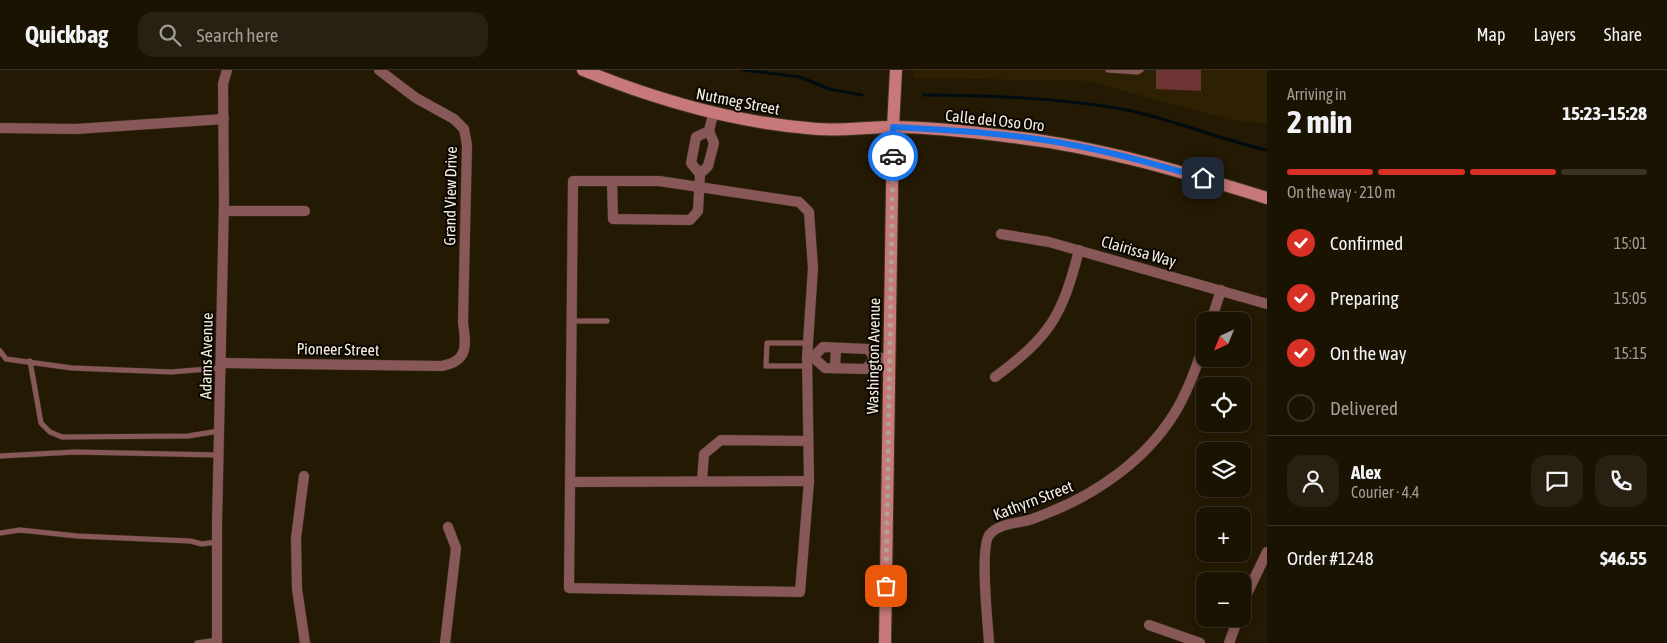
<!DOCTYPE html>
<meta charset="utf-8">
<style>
:root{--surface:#1b1302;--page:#282011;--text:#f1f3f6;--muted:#a09e99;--line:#393224;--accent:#d93025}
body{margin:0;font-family:"Asap Condensed",sans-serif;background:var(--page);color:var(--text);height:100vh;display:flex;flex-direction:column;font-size:19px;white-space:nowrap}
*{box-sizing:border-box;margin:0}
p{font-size:16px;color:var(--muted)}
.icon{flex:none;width:28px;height:28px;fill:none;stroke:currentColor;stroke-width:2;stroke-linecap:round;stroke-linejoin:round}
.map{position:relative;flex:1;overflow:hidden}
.sheet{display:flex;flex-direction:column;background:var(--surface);width:400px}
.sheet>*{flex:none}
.needle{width:32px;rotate:223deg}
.buttons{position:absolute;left:1196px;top:242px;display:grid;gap:10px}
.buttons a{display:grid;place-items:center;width:55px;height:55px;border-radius:10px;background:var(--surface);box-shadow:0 2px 8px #0003,0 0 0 1px var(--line);font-size:25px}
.pin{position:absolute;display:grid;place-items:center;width:42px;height:42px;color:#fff;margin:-21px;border-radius:10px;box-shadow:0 2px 8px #0006}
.courier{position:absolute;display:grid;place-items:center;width:50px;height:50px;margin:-25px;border:4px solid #1a73e8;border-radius:50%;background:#fff;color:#222;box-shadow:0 1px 6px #0007}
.head em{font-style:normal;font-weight:700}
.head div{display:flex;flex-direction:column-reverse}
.head{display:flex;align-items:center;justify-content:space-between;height:85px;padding:0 20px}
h1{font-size:32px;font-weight:700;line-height:38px}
.bar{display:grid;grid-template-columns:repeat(4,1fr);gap:8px 5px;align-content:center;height:60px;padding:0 20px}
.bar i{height:6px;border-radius:4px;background:var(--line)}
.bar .current{background:var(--accent)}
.bar p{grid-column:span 4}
.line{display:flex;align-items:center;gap:12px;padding:0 20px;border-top:1px solid var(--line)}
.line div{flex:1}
.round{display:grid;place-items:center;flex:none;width:52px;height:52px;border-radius:15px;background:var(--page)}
ol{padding:0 20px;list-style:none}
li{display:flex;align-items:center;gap:15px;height:55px}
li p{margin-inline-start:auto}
li .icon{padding:5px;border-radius:50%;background:var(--accent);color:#fff;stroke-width:4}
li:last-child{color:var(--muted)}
li i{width:28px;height:28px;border:2px solid var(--line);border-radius:50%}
header{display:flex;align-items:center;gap:30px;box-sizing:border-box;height:70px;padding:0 25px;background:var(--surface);border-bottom:1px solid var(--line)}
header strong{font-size:24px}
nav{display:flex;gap:28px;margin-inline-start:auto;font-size:18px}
.search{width:350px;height:45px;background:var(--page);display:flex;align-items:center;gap:12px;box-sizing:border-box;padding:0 18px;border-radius:15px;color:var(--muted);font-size:19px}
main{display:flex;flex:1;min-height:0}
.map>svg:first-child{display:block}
</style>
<header>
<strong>Quickbag</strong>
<div class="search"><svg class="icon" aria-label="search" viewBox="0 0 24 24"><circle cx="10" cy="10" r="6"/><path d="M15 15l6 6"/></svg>Search here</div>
<nav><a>Map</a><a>Layers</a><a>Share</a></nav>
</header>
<main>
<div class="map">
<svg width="1267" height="573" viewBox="0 0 1267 573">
<rect width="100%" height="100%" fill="#241903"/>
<polygon fill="#2e2002" points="914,0 1267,0 1267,54 1231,50 1087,11 914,8"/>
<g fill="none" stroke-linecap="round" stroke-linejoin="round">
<g stroke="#000c11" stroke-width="3">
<polyline points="743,0 800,7 829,19 862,25"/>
<path d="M924 25C988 25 1054 28 1117 38 1168 47 1217 69 1267 80"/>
</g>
</g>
<polygon fill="#6e3333" points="1156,0 1201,0 1201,21 1156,19"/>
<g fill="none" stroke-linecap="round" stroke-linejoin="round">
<defs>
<g id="lane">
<polyline points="1108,0 1138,2 1141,0"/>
<polyline points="572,251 607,251"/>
<polyline points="0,281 6,289 72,298 171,302 220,298"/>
<polyline points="30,291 41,353 50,362 62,367 188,366 219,361"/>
<polyline points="807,296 766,296 767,273 807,273"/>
<polyline points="0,386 75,382 218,385"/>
<polyline points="0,463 20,460 77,466 190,471 202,474 217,472"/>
<polyline points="197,573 217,570"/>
</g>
<g id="street">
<polyline points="0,58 76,59 224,49"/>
<polyline points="700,104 708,96 714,73 709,61 713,44"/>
<polygon points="573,111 659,111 799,132 809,142 813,198 807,287 809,411 800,522 569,518"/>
<polyline points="612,111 613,149 690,150 698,141 700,104 691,93 696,67 709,61"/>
<polyline points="224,141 305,141"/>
<polyline points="1001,164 1049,172 1267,234"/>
<polyline points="1211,251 1221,220"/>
<polyline points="807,287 813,287 825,298 866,299 875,288 890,288"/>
<polyline points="813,287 823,277 868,279 875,288"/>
<path d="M221 293 442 296C469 291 466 275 463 252L467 75 464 59 454 49 416 28 379 0"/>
<polyline points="835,298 836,278"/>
<path d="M995 307C1050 266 1062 247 1079 180"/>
<polyline points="304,406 296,468 297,519 305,573"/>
<polyline points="702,411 704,384 721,370 808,371"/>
<polyline points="570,412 809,411"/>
<polyline points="1242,534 1267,482"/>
<polyline points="1149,555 1200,573"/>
<polyline points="217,573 217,455 224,131 223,14 227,0"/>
<polyline points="445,573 456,478 448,457"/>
<path d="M989 573C988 554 979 475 990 464 1000 453 1016 454 1029 450 1036 448 1043 445 1050 442 1098 423 1146 389 1174 344 1188 322 1197 296 1205 271"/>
<polyline points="1229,573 1238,549"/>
</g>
<g id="secondary">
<path d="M583 0C659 31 735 53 817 59 842 61 868 57 893 57 933 57 974 62 1013 67 1101 77 1183 102 1267 128"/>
<polyline points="885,573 893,57 896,0"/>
</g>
</defs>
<use href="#lane" stroke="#3d331e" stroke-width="6"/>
<use href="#street" stroke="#3d331e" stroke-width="11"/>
<use href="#secondary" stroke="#3d331e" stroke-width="14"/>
<use href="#lane" stroke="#885757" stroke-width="5"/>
<use href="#street" stroke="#885757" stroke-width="10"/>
<use href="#secondary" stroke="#c77879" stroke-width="12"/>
</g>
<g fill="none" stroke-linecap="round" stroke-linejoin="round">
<polyline stroke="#ada494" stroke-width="5" stroke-dasharray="0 9" points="886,516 893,86"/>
<path stroke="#1a73e8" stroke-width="6" d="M893 86V57C954 60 1018 64 1078 76 1120 84 1162 96 1203 108"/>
</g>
<g text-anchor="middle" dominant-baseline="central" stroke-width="4" stroke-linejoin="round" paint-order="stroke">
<g font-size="16" fill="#f7efe2" stroke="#090501">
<text transform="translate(738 31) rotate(11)">Nutmeg Street</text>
<text transform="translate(995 50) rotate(6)">Calle del Oso Oro</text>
<text transform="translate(450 126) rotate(-89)">Grand View Drive</text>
<text transform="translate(1139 181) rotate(16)">Clairissa Way</text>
<text transform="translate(338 279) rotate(1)">Pioneer Street</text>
<text transform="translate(206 286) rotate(-89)">Adams Avenue</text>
<text transform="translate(873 286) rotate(-89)">Washington Avenue</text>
<text transform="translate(1033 430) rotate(-21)">Kathyrn Street</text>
</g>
</g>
</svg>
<div class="buttons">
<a><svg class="needle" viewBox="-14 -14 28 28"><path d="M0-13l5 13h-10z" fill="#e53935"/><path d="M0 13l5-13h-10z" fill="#a09e99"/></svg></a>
<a><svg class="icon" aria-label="locate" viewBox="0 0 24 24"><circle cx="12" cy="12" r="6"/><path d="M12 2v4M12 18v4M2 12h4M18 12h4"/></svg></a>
<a><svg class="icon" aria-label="layers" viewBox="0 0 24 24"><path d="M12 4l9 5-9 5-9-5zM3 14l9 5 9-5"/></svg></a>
<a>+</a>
<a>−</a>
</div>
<div class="pin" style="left:886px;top:516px;background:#ea580c"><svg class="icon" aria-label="bag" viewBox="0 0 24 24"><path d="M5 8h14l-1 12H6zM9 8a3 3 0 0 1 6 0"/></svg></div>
<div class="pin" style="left:1203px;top:108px;background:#1f2937"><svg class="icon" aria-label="home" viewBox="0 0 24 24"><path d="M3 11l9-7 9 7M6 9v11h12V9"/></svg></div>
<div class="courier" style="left:893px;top:86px"><svg class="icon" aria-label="car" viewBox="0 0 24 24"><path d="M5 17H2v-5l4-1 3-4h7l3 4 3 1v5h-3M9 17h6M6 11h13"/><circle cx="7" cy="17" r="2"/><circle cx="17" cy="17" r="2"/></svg></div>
</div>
<section class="sheet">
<div class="head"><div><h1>2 min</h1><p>Arriving in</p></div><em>15:23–15:28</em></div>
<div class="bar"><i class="current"></i><i class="current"></i><i class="current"></i><i></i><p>On the way · 210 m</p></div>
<ol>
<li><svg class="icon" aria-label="check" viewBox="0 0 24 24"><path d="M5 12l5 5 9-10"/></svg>Confirmed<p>15:01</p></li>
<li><svg class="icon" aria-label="check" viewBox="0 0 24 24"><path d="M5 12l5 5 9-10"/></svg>Preparing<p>15:05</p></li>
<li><svg class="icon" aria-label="check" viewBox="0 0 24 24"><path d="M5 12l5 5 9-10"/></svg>On the way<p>15:15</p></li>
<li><i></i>Delivered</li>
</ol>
<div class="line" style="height:90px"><a class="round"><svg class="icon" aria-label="person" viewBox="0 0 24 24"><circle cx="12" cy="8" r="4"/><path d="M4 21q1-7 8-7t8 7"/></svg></a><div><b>Alex</b><p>Courier · 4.4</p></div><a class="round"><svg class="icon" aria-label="chat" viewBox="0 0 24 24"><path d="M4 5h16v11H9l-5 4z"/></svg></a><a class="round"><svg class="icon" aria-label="phone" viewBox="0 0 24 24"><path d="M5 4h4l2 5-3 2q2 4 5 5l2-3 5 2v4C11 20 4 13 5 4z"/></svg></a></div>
<div class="line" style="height:65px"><div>Order #1248</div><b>$46.55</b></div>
</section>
</main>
